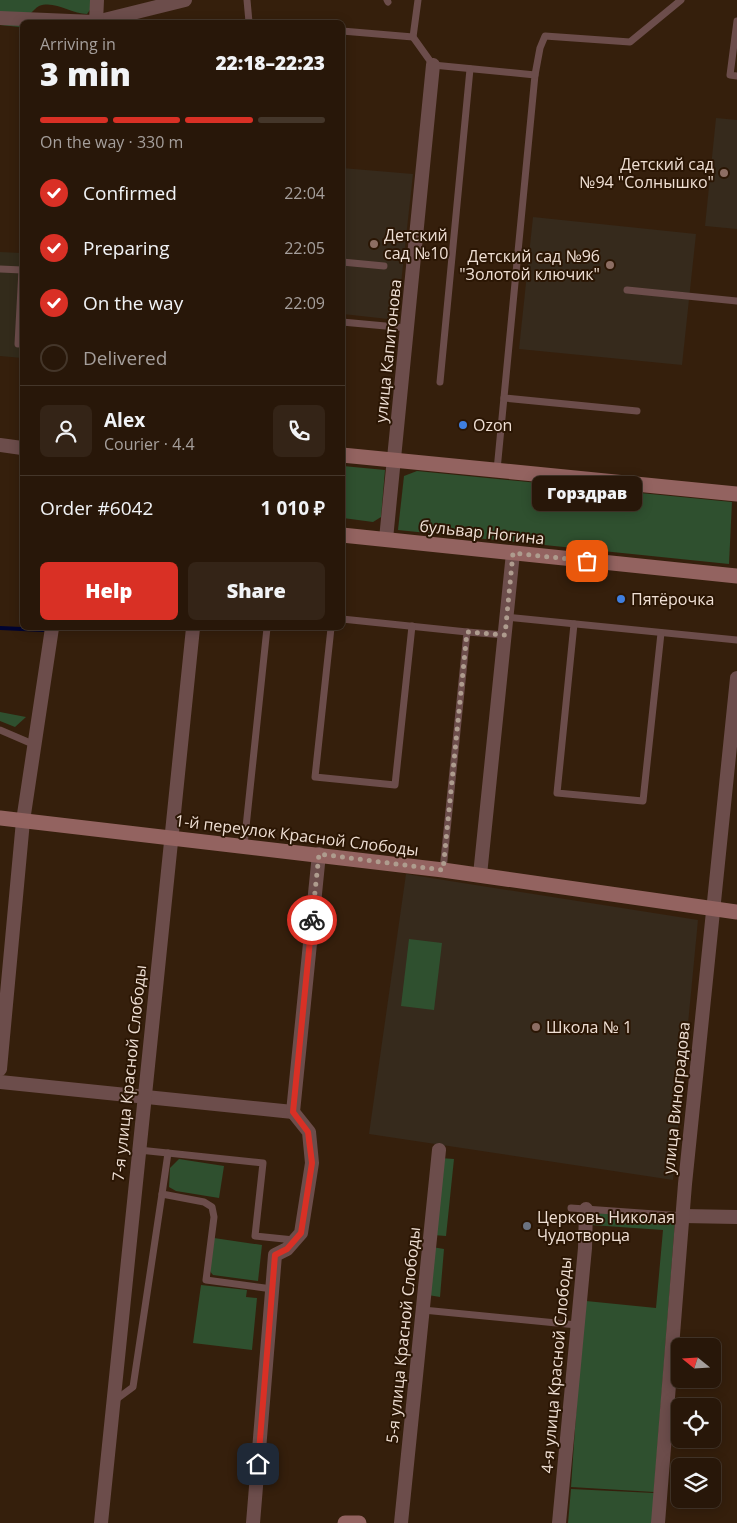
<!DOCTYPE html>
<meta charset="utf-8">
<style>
:root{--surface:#281709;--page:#342417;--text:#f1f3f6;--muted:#a59f9c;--line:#44362a;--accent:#d93025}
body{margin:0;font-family:"Open Sans",sans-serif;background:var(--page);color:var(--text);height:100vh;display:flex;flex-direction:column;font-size:19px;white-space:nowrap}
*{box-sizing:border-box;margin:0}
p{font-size:16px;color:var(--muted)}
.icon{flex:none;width:28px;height:28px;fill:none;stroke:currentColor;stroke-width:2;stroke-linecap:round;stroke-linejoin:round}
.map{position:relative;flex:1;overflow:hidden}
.details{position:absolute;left:20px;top:20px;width:325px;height:610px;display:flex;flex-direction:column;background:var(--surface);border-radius:8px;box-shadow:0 2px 12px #0003,0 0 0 1px var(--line)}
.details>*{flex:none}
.needle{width:32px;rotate:288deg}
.buttons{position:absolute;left:671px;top:1338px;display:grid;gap:10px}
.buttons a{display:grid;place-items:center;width:50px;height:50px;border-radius:8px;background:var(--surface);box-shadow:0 2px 12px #0003,0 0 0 1px var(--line);font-size:25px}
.pin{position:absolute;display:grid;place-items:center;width:42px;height:42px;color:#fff;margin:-21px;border-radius:10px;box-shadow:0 2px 8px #0006}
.courier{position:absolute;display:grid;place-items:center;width:50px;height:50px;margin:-25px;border:4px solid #d93025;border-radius:50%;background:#fff;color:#222;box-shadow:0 1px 6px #0007}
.bubble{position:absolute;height:35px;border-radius:8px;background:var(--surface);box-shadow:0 2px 12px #0003,0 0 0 1px var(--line);font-size:16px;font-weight:800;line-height:35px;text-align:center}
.overview em{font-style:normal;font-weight:800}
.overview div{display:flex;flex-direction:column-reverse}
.overview{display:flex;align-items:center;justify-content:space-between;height:85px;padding:0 20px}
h1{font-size:32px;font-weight:800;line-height:38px}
.bar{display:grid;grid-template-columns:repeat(4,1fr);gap:8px 5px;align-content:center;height:60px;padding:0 20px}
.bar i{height:6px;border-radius:4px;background:var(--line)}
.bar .active{background:var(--accent)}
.bar p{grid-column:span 4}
.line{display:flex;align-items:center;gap:12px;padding:0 20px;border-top:1px solid var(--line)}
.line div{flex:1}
.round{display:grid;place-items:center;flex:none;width:52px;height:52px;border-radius:8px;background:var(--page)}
ol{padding:0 20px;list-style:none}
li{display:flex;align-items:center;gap:15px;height:55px}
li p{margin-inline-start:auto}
li .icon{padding:5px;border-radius:50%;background:var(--accent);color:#fff;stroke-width:4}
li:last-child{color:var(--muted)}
li i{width:28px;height:28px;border:2px solid var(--line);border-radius:50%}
.cta{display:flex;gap:10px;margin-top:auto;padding:10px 20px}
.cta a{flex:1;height:58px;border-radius:8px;background:var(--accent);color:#fff;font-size:20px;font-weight:800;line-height:58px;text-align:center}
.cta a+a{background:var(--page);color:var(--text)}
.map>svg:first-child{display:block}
</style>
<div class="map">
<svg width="737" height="1523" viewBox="0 0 737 1523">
<rect width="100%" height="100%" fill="#351f0c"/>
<polygon fill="#332b1b" points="0,252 22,253 22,358 0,356"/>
<g fill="#362a1c">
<polygon points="716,118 737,120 737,229 705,226"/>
<polygon points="342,168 413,174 397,320 343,314"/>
<polygon points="533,217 696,234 682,365 519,349"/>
<polygon points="406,874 698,920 673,1180 369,1134"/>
</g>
<g fill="#2f502f" fill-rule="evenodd">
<path d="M0 0H92V7L87 14C71 14 55 0 39 6 32 10 25 21 20 27L0 25Z"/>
<polygon points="343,466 385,470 381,517 373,522 343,518"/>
<polygon points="417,471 732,502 729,564 398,530 404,476"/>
<polygon points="0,712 26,717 15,727 0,721"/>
<polygon points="409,939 442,943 434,1010 401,1006"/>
<polygon points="440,1158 454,1159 446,1236 433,1235"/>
<polygon points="179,1159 224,1166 219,1198 176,1191 169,1187 170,1168"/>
<path d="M599 1213 665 1217 675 1222 654 1492 571 1487 589 1225ZM591 1225 663 1230 656 1308 586 1301Z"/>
<polygon points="214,1238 262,1245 258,1281 213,1275 209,1270"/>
<polygon points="432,1247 444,1249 440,1297 428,1295"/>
<polygon points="201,1285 247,1290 246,1297 257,1298 252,1350 193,1343"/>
<polygon points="571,1489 654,1493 652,1523 568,1523"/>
</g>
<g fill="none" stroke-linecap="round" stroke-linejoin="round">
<polyline stroke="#000432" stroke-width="4" points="0,628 43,630"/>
<g stroke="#6c4d4b" stroke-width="7">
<polyline points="247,0 249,22"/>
<polyline points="387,0 388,2"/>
<polyline points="418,0 413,37 433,65 535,75 497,470"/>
<polyline points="737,21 730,75 737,76"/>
<polyline points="342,31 413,37"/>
<polyline points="535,75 540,48 545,36 630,42 681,0"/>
<polyline points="342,262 384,266"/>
<polyline points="0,269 22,270"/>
<polyline points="627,290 737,301"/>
<polyline points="342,322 407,328"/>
<polyline points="18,344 22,270"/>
<polyline points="440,382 470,69"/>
<polyline points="504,398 637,411"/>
<polyline points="506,617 737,640"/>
<polyline points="342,619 467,632 443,870"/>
<polyline points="574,624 557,793 643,801 661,633"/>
<polyline points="331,628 315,777 395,785 412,626"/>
<polyline points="467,632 505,635"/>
<polyline points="0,730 35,745"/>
<polyline points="244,846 267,628"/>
<polyline points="139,1150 263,1163 255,1236 294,1240"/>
<polyline points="162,1194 168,1153"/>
<polyline points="571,1208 683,1216"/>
<polyline points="423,1310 577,1325"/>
<polyline points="114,1401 133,1387 162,1194 204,1202 212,1207 214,1217 206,1280 272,1289"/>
</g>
<g stroke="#6c4d4b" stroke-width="14">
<polyline points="0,18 94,22"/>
<polyline points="96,22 185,0"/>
<polyline points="96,22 97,0"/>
<polyline points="0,445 22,448"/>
<polyline points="386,539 433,65"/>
<polyline points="480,875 513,553"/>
<polyline points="0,1069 23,821 52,628"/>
<polyline points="0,1082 293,1112"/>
<polyline points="683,1216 737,1217"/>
<polyline points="101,1523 193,628"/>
<polyline points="253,1523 275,1255 287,1249 301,1233 312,1163 309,1132 293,1112 319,854"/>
<polyline points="401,1523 439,1150"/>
<polyline points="559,1523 585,1248 586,1209"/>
<polyline points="658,1523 685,1184 737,678"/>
</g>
<g stroke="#936360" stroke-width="15">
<polyline points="342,455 737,494"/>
<polyline points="342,535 737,576"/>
<polyline points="0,818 443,870 737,912"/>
<polyline points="345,1523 359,1523"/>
</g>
</g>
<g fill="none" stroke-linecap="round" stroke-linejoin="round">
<polyline stroke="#ae9c8e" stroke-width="5" stroke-dasharray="0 9" points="312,920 319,854 443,870 467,632 505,635 513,553 587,561"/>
<polyline stroke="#d93025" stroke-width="6" points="258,1464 275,1255 287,1249 301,1233 312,1163 308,1132 293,1112 312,920"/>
</g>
<g fill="#8d6e63" stroke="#2b1604" stroke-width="2">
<circle cx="724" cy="173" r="5"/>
<circle cx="374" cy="244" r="5"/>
<circle cx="610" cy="265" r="5"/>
<circle cx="536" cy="1027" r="5"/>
</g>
<g fill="#3f7fe0" stroke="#2b1604" stroke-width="2">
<circle cx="463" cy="425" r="5"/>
<circle cx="621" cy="599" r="5"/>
</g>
<circle fill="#6b7280" stroke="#2b1604" stroke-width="2" cx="527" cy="1226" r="5"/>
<g text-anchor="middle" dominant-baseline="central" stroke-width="4" stroke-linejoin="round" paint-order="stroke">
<g font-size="16" fill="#efdfd4" stroke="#2b1604" text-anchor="start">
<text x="714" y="164" text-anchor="end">Детский сад<tspan x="714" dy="18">№94 "Солнышко"</tspan></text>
<text x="384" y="235">Детский<tspan x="384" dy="18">сад №10</tspan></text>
<text x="600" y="256" text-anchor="end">Детский сад №96<tspan x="600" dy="18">"Золотой ключик"</tspan></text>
<text x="473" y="425">Ozon</text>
<text x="631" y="599">Пятёрочка</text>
<text x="546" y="1027">Школа № 1</text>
<text x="537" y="1217">Церковь Николая<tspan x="537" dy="18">Чудотворца</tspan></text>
</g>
<g font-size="16" fill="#efdfd4" stroke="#2b1604">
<text transform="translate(388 351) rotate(-84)">улица Капитонова</text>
<text transform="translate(482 532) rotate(6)">бульвар Ногина</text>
<text transform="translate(297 835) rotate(7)">1-й переулок Красной Слободы</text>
<text transform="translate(129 1073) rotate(-84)">7-я улица Красной Слободы</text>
<text transform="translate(676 1098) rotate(-84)">улица Виноградова</text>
<text transform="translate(403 1335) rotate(-84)">5-я улица Красной Слободы</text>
<text transform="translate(556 1365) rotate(-85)">4-я улица Красной Слободы</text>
</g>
</g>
</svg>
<div class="buttons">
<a><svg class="needle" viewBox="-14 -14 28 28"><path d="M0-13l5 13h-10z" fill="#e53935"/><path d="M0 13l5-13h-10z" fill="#a59f9c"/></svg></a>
<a><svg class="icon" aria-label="locate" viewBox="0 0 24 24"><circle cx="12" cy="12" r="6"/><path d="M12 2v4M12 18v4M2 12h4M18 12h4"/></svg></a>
<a><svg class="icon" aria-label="layers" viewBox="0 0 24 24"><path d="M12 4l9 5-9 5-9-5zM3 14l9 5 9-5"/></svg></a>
</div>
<div class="pin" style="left:587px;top:561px;background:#ea580c"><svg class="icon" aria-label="bag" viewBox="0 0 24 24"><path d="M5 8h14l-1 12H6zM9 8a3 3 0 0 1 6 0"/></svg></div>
<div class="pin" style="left:258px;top:1464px;background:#1f2937"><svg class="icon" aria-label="home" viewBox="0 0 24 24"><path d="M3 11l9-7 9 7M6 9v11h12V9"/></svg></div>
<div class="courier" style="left:312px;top:920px"><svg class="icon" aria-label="bike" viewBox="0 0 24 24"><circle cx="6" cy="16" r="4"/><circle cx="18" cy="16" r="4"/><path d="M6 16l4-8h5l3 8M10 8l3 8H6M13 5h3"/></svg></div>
<div class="bubble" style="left:532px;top:476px;width:110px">Горздрав</div>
<section class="details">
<div class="overview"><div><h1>3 min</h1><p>Arriving in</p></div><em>22:18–22:23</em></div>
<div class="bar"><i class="active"></i><i class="active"></i><i class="active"></i><i></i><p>On the way · 330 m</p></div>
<ol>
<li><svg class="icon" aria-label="check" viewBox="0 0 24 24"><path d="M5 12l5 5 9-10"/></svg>Confirmed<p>22:04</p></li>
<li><svg class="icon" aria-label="check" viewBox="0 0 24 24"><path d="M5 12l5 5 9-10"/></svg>Preparing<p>22:05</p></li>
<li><svg class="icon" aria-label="check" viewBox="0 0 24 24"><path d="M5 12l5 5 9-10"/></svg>On the way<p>22:09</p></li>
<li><i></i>Delivered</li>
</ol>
<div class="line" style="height:90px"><a class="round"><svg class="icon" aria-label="person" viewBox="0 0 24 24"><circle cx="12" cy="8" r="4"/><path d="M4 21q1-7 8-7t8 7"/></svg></a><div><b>Alex</b><p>Courier · 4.4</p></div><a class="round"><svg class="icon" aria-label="phone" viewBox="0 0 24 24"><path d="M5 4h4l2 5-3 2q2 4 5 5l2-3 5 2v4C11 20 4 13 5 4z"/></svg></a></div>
<div class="line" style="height:65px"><div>Order #6042</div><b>1 010 ₽</b></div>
<div class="cta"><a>Help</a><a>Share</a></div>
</section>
</div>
